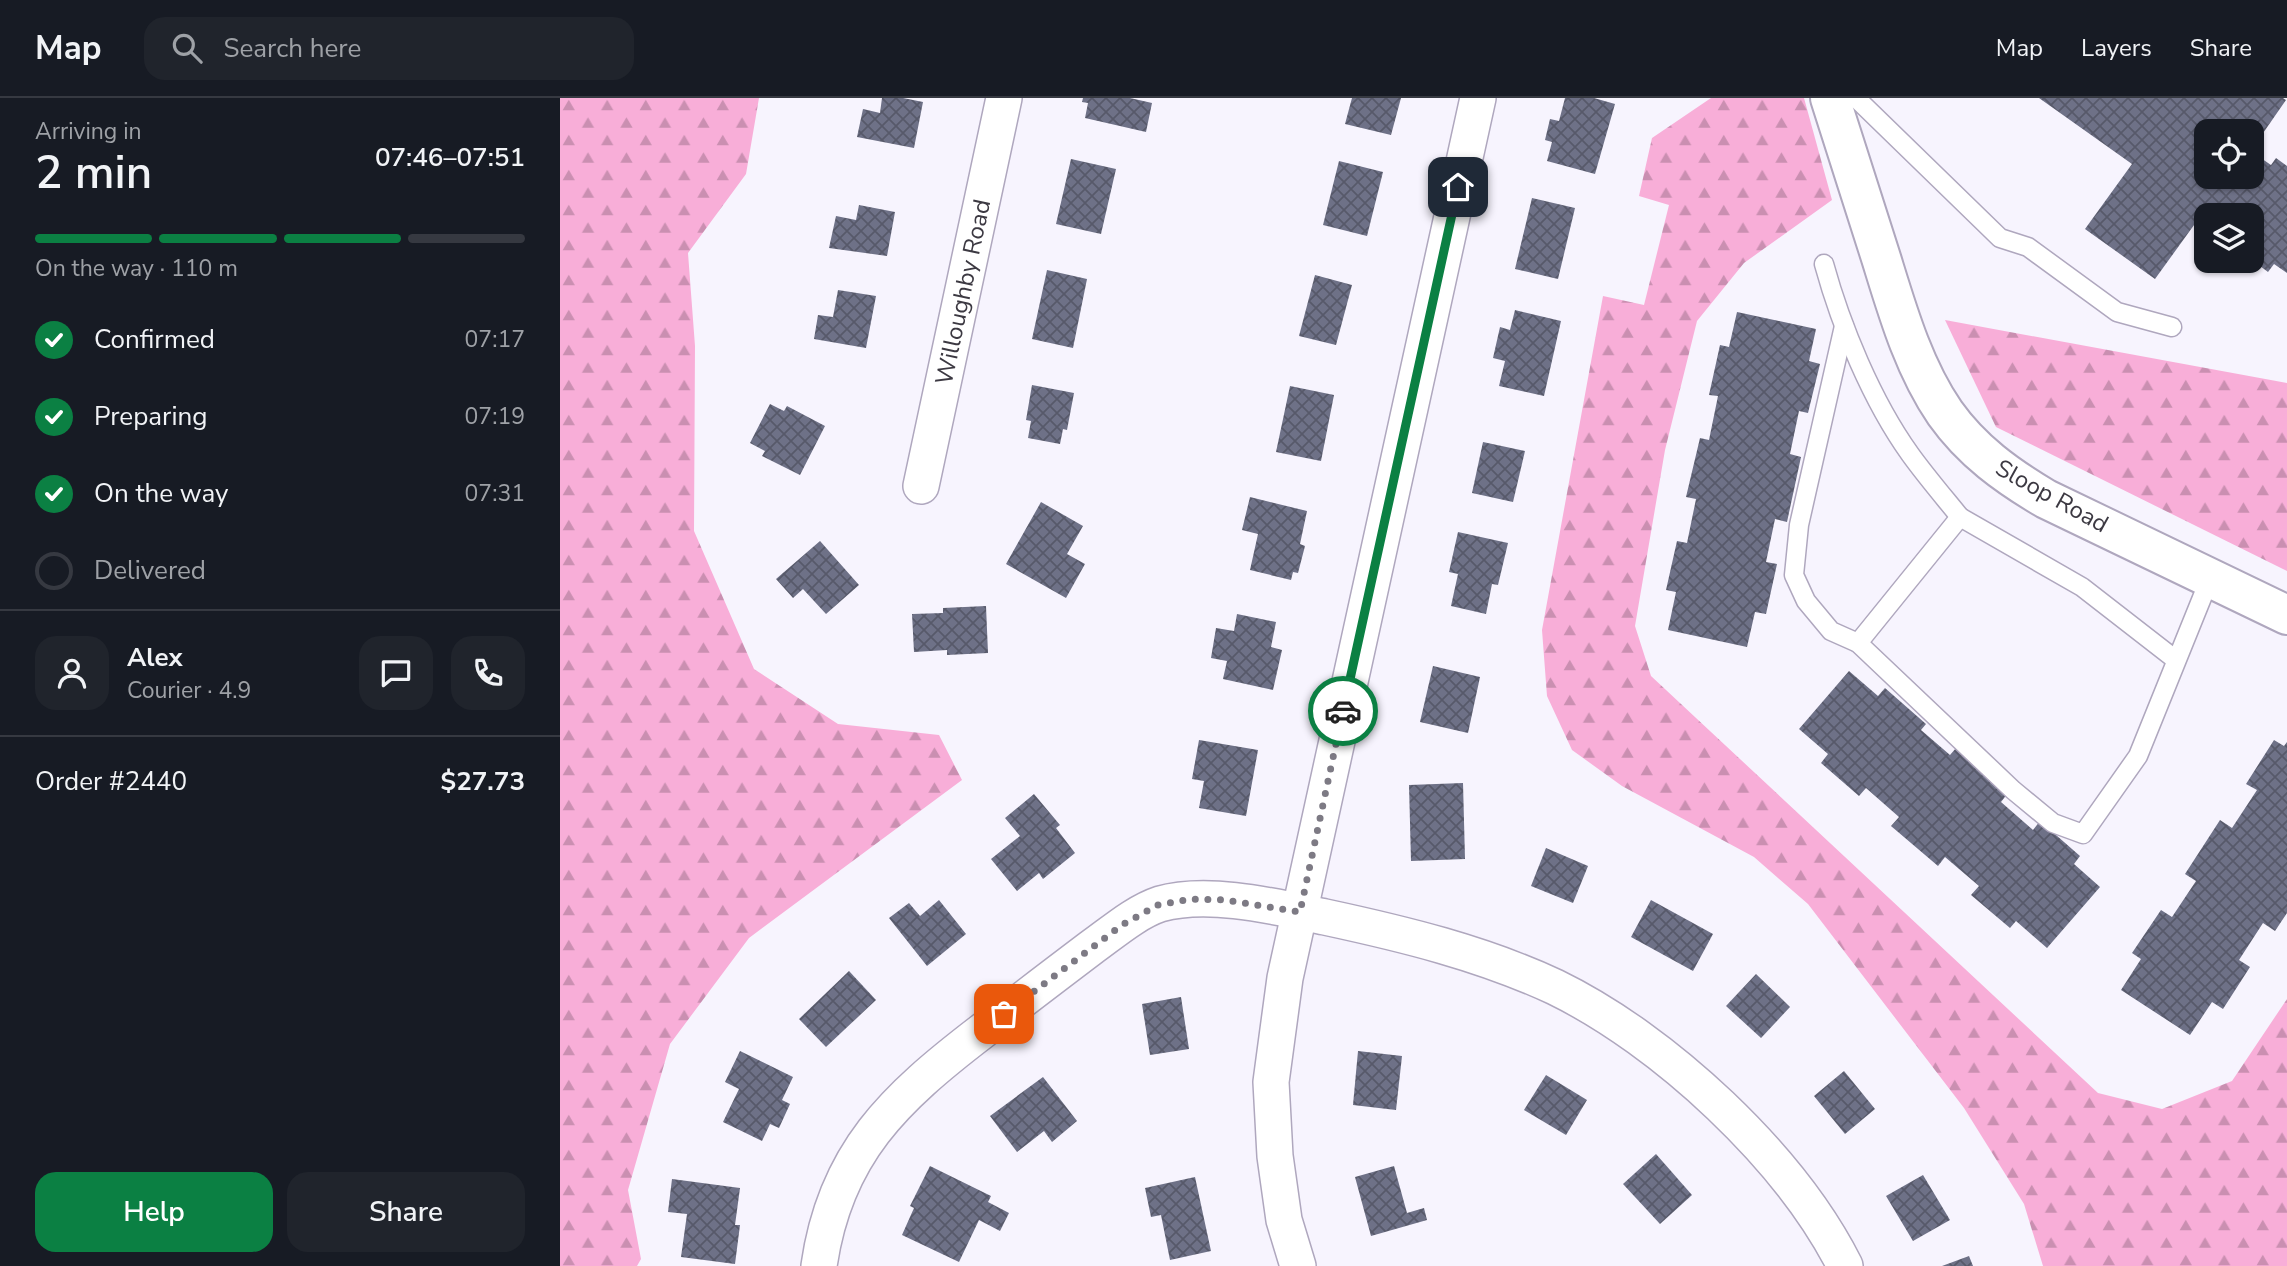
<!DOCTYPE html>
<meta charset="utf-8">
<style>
:root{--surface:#171b24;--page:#20242c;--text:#f1f3f6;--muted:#9ea1a6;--line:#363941;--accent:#0b8043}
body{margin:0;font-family:"Nunito Sans",sans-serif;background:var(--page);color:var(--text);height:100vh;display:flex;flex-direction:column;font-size:26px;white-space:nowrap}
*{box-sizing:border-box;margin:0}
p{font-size:23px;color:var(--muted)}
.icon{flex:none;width:38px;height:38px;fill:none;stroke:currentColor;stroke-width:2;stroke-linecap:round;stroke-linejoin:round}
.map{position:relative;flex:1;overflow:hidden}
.drawer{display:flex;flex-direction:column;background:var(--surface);width:560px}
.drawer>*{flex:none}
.tools{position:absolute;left:1634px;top:21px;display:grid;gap:14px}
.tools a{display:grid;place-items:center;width:70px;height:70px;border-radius:14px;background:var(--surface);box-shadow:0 2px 5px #0004;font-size:35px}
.pin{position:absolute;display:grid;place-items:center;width:60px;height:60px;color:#fff;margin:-30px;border-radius:14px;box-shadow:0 4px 10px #0006}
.courier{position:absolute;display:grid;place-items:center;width:70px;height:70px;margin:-35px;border:5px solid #0b8043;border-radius:50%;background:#fff;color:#222;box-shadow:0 2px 9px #0007}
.summary em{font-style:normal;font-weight:600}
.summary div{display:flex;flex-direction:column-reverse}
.summary{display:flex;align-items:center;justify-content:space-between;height:119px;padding:0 35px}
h1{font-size:46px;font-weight:600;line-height:52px}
.bar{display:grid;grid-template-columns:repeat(4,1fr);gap:10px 7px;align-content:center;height:84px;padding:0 35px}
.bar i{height:9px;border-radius:5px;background:var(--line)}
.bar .on{background:var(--accent)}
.bar p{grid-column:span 4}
.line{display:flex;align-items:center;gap:18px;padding:0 35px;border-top:2px solid var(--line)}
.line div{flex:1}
.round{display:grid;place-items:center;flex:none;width:74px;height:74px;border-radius:21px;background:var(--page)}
ol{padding:0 35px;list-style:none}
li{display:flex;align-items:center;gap:21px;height:77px}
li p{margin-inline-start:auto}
li .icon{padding:7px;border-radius:50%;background:var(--accent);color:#fff;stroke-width:4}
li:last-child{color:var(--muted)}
li i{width:38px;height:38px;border:4px solid var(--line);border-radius:50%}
.cta{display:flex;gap:14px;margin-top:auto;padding:14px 35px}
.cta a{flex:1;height:80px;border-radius:21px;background:var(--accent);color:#fff;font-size:28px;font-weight:600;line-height:80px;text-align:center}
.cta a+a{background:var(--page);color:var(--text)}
header{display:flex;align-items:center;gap:42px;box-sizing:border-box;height:98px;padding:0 35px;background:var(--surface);border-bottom:2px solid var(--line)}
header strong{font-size:33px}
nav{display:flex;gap:38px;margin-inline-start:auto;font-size:24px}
.search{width:490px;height:63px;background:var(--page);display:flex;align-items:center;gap:18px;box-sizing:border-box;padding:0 24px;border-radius:21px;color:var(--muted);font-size:26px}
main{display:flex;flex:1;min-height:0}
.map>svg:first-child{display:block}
</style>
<header>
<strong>Map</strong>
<div class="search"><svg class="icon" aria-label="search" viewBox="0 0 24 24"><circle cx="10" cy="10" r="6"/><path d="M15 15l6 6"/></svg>Search here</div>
<nav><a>Map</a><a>Layers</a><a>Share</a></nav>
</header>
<main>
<section class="drawer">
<div class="summary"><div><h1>2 min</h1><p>Arriving in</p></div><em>07:46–07:51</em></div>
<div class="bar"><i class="on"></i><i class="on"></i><i class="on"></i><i></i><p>On the way · 110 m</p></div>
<ol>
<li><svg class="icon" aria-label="check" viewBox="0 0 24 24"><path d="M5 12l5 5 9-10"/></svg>Confirmed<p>07:17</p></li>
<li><svg class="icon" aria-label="check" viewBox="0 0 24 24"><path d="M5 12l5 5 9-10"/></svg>Preparing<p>07:19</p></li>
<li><svg class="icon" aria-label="check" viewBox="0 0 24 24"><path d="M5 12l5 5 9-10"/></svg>On the way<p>07:31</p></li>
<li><i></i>Delivered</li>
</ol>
<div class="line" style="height:126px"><a class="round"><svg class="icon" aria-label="person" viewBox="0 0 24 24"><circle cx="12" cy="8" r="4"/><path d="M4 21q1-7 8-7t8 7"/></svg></a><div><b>Alex</b><p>Courier · 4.9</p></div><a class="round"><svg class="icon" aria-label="chat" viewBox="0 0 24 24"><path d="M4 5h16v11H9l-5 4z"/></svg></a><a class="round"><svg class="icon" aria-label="phone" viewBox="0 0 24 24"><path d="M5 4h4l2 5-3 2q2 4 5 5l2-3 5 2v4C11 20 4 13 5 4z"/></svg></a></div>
<div class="line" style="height:91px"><div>Order #2440</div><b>$27.73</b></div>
<div class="cta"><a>Help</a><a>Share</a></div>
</section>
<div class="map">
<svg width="1727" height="1168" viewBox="0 0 1727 1168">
<defs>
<pattern id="forest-firs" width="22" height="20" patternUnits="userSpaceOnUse" patternTransform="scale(1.75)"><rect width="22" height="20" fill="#f8aed8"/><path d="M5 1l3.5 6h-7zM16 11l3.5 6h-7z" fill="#ca8fb1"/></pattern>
<pattern id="building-cross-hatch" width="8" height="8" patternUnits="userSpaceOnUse" patternTransform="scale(1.75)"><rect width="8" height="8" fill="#6e7187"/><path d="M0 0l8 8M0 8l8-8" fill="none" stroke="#57596a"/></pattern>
</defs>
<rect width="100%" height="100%" fill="#f7f4fe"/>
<g fill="url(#forest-firs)">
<polygon points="0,0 199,0 186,76 128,155 135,248 134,433 194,571 278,626 379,637 402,682 189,840 110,946 68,1092 81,1161 77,1168 0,1168"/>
<polygon points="1151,0 1244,0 1272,102 1184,165 1137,223 1105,352 1075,528 1091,578 1538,995 1602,1011 1672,983 1727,901 1727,1168 1483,1168 1464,1106 1404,1010 1248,806 1194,759 1062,688 1012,652 987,598 982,532 1043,198 1084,207 1109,107 1079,98 1092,40"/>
<polygon points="1385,222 1727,285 1727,473 1436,329"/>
</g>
<g fill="url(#building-cross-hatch)">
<polygon points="322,0 343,0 363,4 354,50 297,39 303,11 320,15"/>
<polygon points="523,0 570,0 592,5 586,34 525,20 528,5 522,4"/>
<polygon points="792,0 841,0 831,37 785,26"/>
<polygon points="1005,0 1034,0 1055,6 1035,76 987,63 992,44 985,42 990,21 999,23"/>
<polygon points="1479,0 1723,0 1726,2 1692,51 1692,33 1647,33 1647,79 1692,79 1692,54 1711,67 1716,60 1727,68 1727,175 1714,166 1708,174 1692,162 1692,117 1647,117 1647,119 1642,116 1595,181 1525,131 1572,66"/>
<polygon points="511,61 556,71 541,136 496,126"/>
<polygon points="779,63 823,74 807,138 763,127"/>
<polygon points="972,100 1015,110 998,181 955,171"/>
<polygon points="299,107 335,114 327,158 269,150 276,118 296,122"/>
<polygon points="487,172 527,181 513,250 472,241"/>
<polygon points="755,177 792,187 776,247 739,238"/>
<polygon points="278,192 316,198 306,250 254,241 258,217 273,219"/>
<polygon points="955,212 1001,223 984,298 939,288 945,263 933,260 940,229 950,232"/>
<polygon points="1177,214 1256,231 1249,263 1260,266 1248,315 1239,313 1230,356 1241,359 1227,424 1215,421 1206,464 1217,466 1206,516 1195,514 1187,549 1108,532 1116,494 1106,492 1117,443 1127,445 1136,401 1126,399 1140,340 1149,342 1158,298 1149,297 1160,247 1169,249"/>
<polygon points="472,287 514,295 507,332 503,331 500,346 468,340 471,323 466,322"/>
<polygon points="730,288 774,297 761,363 716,354"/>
<polygon points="210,306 224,313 227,308 265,328 240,377 202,358 205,353 190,345"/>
<polygon points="923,344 965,353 953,404 912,395"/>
<polygon points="690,399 747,413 740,446 745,448 738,475 733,474 731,482 690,472 698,436 682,432"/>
<polygon points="481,404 523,428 507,456 525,466 506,500 446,466"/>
<polygon points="898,434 948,445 938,487 932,486 926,516 891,508 898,476 889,474"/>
<polygon points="260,443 299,487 266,516 243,491 233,500 216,481"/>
<polygon points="426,508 428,555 387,557 387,552 354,554 352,516 383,515 383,510"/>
<polygon points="677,516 716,524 711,549 722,552 713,592 663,581 667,563 651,560 656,530 674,533"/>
<polygon points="873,568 920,579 908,635 860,624"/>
<polygon points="1289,573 1318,598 1325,590 1366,626 1361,632 1390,657 1396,650 1448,695 1441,704 1473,732 1480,723 1520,758 1514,766 1540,789 1487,850 1456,823 1450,830 1411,797 1419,788 1385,759 1378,768 1331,728 1339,719 1306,690 1299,698 1261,665 1268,656 1239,631"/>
<polygon points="639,642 698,652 686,718 639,710 644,683 632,681"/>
<polygon points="1714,642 1724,648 1727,644 1727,815 1715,833 1703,825 1679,862 1690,869 1663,911 1652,904 1630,937 1561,892 1581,861 1572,855 1601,812 1612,819 1636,783 1625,776 1660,722 1672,730 1697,692 1686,686"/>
<polygon points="903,685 905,761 851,763 849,687"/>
<polygon points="474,696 500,727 496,730 515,755 483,781 479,775 457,793 431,761 460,738 445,720"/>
<polygon points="986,750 1028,768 1013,805 971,788"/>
<polygon points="379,802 406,836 367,868 329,820 349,805 360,818"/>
<polygon points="1091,802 1153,836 1133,873 1071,839"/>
<polygon points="289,873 316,902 266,949 239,921"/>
<polygon points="1196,876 1230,909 1201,940 1166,908"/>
<polygon points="621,899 629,951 590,957 582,906"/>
<polygon points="180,953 233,979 222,1002 230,1006 219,1030 210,1026 202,1043 163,1024 179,991 165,984"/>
<polygon points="798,953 842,958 836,1012 793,1007"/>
<polygon points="1284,973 1315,1011 1285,1036 1254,998"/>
<polygon points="986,977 1027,1002 1006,1037 964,1012"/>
<polygon points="483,979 517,1023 492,1044 484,1033 457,1054 430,1018"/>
<polygon points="1096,1056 1132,1097 1100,1126 1063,1086"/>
<polygon points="370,1068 431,1098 428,1104 449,1115 440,1133 419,1122 399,1164 342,1137 354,1110 350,1108"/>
<polygon points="834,1068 847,1115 864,1110 867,1122 811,1138 795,1079"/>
<polygon points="1363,1077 1390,1122 1353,1143 1326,1098"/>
<polygon points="635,1079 651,1153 610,1162 601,1117 591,1119 585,1090"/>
<polygon points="112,1081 180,1090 175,1127 180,1127 175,1166 121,1159 127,1116 108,1114"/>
<polygon points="1409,1158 1413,1168 1382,1168"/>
</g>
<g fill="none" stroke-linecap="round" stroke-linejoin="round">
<defs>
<g id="service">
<polyline points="1296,0 1440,140 1468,149 1557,214 1612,229"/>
<path d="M1264 166C1281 228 1312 303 1350 356 1365 377 1383 398 1400 419"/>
<polyline points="1284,228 1239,427 1234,477 1246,503 1271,533 1298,545 1453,692 1493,725 1523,736 1578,658 1650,480"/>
<polyline points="1298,545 1400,419 1522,489 1616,562"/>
</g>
<g id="minor">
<polyline points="361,388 444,0"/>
<path d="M259 1168C275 1055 335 1000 421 934 458 905 495 877 532 849 553 834 576 814 600 806 649 792 717 809 765 819 844 836 922 855 995 889 1104 942 1230 1059 1285 1168"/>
<polyline points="738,1168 724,1122 715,1058 711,984 725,880 918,0"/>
</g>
<path id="tertiary" d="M1270 0C1287 54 1305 109 1322 163 1338 215 1354 270 1385 315 1412 353 1447 378 1486 401L1727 517"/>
</defs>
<use href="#service" stroke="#afa7be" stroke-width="21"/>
<use href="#minor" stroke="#afa7be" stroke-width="38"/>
<use href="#tertiary" stroke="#afa7be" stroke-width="42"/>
<use href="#service" stroke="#fff" stroke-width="18"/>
<use href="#minor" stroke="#fff" stroke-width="35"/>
<use href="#tertiary" stroke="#fff" stroke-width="38"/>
</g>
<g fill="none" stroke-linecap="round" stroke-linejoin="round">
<polyline stroke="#7d7a84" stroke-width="7" stroke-dasharray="0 12.6" points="444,916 562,827 598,807 631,801 665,802 740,814 783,613"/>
<polyline stroke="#0b8043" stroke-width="9" points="783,613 898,89"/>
</g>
<g text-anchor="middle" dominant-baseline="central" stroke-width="7" stroke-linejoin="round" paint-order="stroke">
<g font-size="24" fill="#3c3942" stroke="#fff">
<text transform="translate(403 194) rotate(-78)">Willoughby Road</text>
<text transform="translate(1492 398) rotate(29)">Sloop Road</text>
</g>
</g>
</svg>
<div class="tools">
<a><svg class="icon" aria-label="locate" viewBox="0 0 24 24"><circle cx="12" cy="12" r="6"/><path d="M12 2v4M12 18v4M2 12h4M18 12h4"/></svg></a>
<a><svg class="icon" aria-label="layers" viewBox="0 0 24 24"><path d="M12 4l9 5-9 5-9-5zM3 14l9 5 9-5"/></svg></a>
</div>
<div class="pin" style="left:444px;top:916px;background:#ea580c"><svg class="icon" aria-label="bag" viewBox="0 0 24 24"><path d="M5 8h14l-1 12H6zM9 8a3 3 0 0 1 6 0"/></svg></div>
<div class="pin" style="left:898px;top:89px;background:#1f2937"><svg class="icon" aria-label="home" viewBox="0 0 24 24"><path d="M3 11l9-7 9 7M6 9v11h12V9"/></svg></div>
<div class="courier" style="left:783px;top:613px"><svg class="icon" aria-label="car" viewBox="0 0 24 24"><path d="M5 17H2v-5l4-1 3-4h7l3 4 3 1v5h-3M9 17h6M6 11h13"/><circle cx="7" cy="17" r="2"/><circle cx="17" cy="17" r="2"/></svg></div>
</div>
</main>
